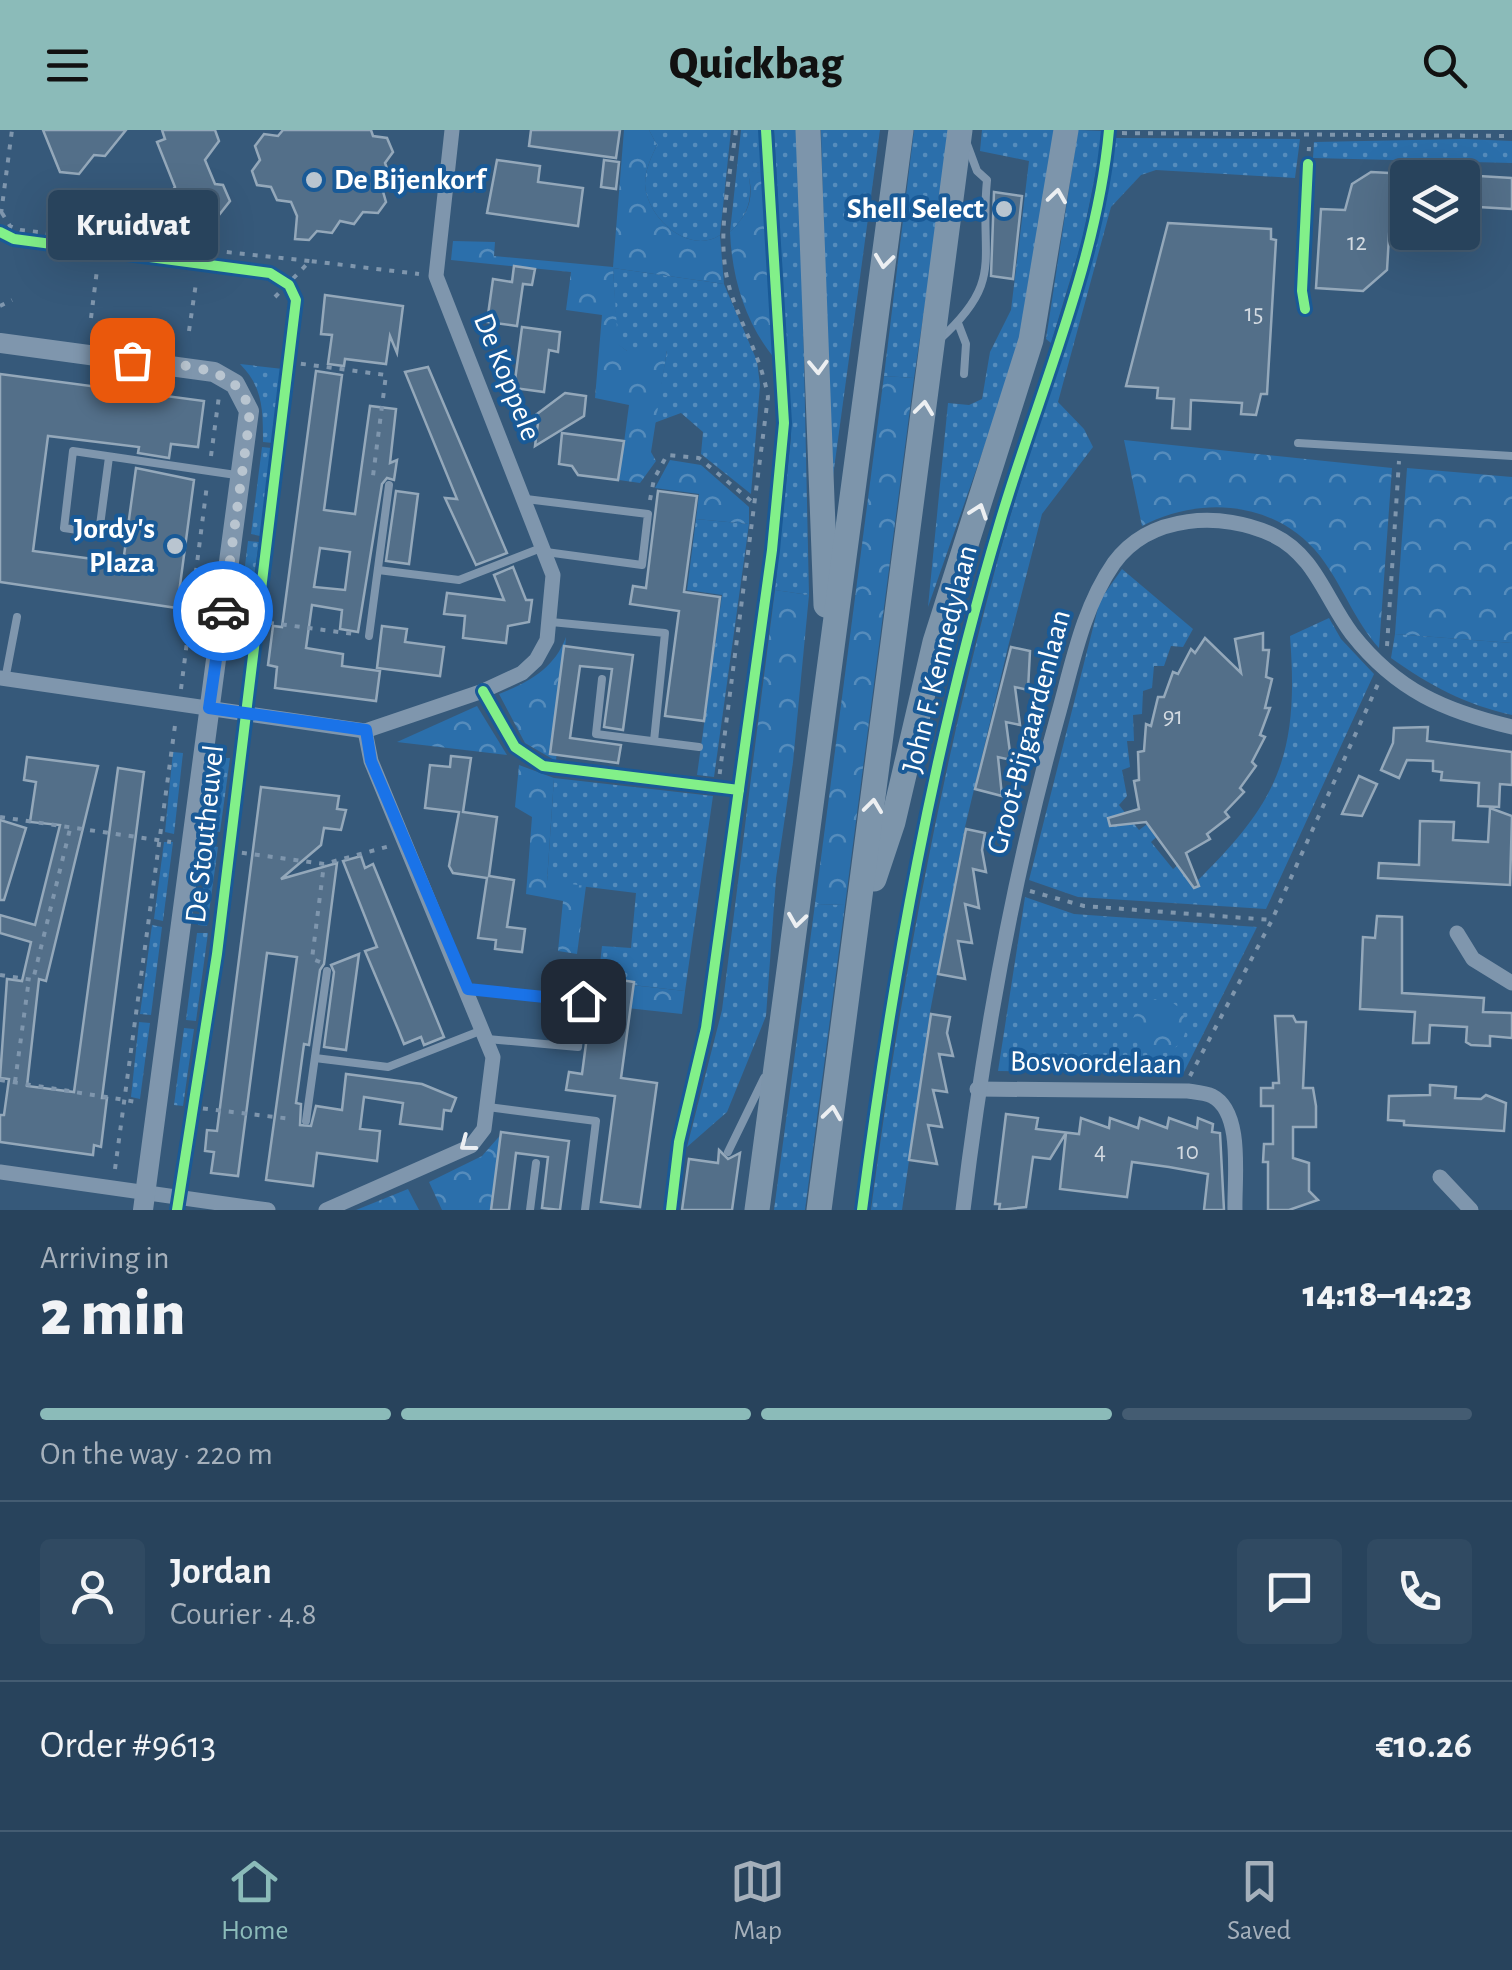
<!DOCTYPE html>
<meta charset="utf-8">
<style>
:root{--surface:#28435c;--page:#304a62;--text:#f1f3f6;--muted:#a5b0bb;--line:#445c72;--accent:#8bbbb9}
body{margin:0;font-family:"Alegreya Sans",sans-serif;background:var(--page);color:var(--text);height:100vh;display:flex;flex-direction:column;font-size:38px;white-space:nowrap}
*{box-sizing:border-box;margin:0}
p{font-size:32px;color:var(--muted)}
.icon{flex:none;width:55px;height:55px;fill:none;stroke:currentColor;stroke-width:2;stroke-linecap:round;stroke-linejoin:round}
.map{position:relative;height:1080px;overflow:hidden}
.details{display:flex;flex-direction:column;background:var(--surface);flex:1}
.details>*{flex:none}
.controls{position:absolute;left:1390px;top:30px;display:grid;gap:20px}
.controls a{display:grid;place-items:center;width:90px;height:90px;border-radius:10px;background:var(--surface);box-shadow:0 10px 40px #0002,0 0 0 2px var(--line);font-size:50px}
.pin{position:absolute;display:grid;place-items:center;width:85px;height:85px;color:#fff;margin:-42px;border-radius:20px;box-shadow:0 5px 15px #0006}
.courier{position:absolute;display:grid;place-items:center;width:100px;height:100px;margin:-50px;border:8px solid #1a73e8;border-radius:50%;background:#fff;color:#222;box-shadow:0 2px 12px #0007}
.bubble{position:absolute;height:70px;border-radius:10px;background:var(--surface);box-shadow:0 10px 40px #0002,0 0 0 2px var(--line);font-size:32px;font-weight:800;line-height:70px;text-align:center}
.headline em{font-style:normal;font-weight:800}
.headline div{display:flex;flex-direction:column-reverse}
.headline{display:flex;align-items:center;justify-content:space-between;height:170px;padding:0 40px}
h1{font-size:65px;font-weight:800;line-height:75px}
.bar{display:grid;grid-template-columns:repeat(4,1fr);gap:15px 10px;align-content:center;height:120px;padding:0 40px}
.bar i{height:12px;border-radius:8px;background:var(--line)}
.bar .selected{background:var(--accent)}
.bar p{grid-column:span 4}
.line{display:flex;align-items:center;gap:25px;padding:0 40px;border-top:2px solid var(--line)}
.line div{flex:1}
.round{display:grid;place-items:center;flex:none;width:105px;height:105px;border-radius:10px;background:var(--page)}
header{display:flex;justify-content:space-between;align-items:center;height:130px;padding:0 40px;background:var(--accent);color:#111;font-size:45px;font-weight:800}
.dock{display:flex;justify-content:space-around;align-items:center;height:140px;border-top:2px solid var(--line);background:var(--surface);font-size:28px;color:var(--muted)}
.dock a{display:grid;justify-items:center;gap:5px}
.dock .selected{color:var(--accent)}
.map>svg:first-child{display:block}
</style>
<header><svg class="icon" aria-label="menu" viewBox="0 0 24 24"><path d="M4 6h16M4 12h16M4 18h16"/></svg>Quickbag<svg class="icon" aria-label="search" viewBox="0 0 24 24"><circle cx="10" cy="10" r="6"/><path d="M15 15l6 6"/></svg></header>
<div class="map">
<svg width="1512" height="1080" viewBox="0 0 1512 1080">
<defs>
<pattern id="grass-dots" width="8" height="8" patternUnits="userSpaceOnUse" patternTransform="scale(2.5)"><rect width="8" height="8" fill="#2b6fab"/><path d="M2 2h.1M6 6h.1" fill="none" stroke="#558cbc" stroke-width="1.8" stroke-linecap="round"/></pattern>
<pattern id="forest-crowns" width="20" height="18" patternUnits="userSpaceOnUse" patternTransform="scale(2.5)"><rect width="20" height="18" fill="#2b6fab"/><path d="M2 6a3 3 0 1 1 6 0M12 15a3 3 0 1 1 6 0" fill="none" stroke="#558cbc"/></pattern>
</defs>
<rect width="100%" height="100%" fill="#36597a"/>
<g fill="url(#grass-dots)">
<path d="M649 0H731L720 105C689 126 646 87 645 54 645 40 651 28 657 15Z"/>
<path d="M741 0H763L766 44 748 41C753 67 750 83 730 102Z"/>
<polygon points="774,0 799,0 809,465 775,460 791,307"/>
<polygon points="821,0 880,0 831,361"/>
<polygon points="914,0 951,0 914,248 884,246"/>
<polygon points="982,0 1054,0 1026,198 928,477 948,273 969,275 982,269 990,222 1011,180 1029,31 980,21"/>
<polygon points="1078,0 1104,1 1082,111 1051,213 1046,209"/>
<path d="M1113 8 1300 9 1295 48 1156 40 1141 45 1111 77 1058 272 1084 299 1093 317 1042 384 1009 513 965 697 930 882 902 1080H871C900 859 941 640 999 425 1037 287 1097 150 1113 8Z"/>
<polygon points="1464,9 1512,11 1512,33 1313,28 1314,12"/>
<polygon points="613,138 724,154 757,231 760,255 751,364 701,324 703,302 681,283 654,293 667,221 627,221 617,214"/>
<path d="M240 234 283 239 273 313 263 312C263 280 263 257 240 234Z"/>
<polygon points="262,317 271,318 260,406 251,404"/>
<polygon points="696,389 749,394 714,647 697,645 722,465 687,460"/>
<polygon points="248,411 259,412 248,487 239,485"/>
<path d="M1122 439 1193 499 1183 517 1171 516 1164 536H1154L1152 558 1143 561 1142 584 1133 585 1134 611H1127L1130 637 1122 640 1127 666 1119 675 1139 700 1154 689 1163 701 1151 712 1173 739 1181 733 1196 752C1280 670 1299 623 1290 506L1329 488 1341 509 1374 544 1266 779 1078 767 1029 750 1100 470Z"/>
<path d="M1395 504 1512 513V585C1466 575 1429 555 1391 528Z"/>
<polygon points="173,622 183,623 174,704 165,702"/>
<polygon points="220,628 230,628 220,702 211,701"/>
<polygon points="753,632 793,632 776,748 766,886 727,982 687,1017 722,880"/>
<polygon points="554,648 713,666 685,861 598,851 602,816 631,818 636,763 547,752"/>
<polygon points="164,712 173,712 163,791 154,789"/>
<polygon points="209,716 218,717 207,796 198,795"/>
<polygon points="1025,767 1074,784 1257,797 1183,944 998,941"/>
<polygon points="815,774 845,775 805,1080 774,1080"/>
<polygon points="152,795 162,797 151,885 140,884"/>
<polygon points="197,803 208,803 196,891 186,890"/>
<polygon points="139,892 150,893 140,969 131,967"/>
<polygon points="184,898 194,899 183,976 174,975"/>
</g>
<g fill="url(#forest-crowns)">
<path d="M624 0H649L657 15C651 28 645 40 645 54 646 87 689 126 720 105L724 154 613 138 618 214 627 221 667 220 651 322 656 331 640 353 619 350 629 275 595 268 602 185 566 180 571 142 451 130 453 111 495 112 494 126 613 137Z"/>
<path d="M747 40 766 44 775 229C745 193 732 148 730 102 750 83 755 66 747 40Z"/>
<polygon points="884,246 914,248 845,775 815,774"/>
<path d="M1124 310 1392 338 1379 518C1354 490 1343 456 1320 426 1277 371 1201 365 1142 396Z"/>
<polygon points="670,330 701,335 749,377 749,394 696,389 699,364 655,358"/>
<polygon points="1407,338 1512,347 1512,513 1395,504"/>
<polygon points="775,460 809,465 793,632 753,632"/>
<path d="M566 507 556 631 525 613 499 564C529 552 554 539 566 507Z"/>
<polygon points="477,576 507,625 397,612"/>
<polygon points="519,635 554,648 547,751 586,756 577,824 558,821 563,771 526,764 532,687 515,677"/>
<polygon points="631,855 685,861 682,884 627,878"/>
<circle cx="1159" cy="896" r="27"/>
<polygon points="504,1001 495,1080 442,1080 429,1052 482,1026"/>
<polygon points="408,1059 419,1080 356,1080"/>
</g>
<g fill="#536f89" stroke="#94a8ba" stroke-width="2.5" fill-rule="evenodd">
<polygon points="43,0 126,0 105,26 94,25 79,44 60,42"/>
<polygon points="162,0 215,0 219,11 205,30 215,54 223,55 230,71 208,99 180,96 168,66 175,57 157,12 165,9"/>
<polygon points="283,0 371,0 373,6 387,8 393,22 385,33 390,47 382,58 386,72 378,83 363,82 354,94 340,91 332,103 317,101 309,110 295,109 297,86 291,72 277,70 271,57 257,55 252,41 260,30 255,16 264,4 278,6"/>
<polygon points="531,0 620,0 616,28 529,16"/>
<polygon points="497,30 540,36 538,52 583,58 578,96 487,83"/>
<polygon points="604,30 619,32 616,59 601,57"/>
<polygon points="1371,42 1408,44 1408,90 1390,89 1387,140 1363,161 1316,158 1321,79 1345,80 1352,54"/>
<polygon points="1462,45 1512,48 1512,79 1462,76"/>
<polygon points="994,62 1022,66 1013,149 991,146"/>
<polygon points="1168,93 1271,99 1271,109 1276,110 1267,264 1261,264 1256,285 1241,284 1242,273 1191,270 1190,299 1172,298 1174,269 1157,268 1158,258 1126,256"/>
<polygon points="514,136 535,139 532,155 523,154 517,196 487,192 493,149 512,152"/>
<polygon points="325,165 403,176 397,223 390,206 386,234 345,229 344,236 328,234 332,205 321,204"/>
<polygon points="522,197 560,202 558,222 549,220 544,262 514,258"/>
<polygon points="428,237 507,423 476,435 445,368 457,369 405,242"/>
<path d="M316 241 342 245 324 380 355 384 370 276 396 279 390 333 397 330 394 350 387 348 382 354 358 502 340 499 342 480 312 475 306 518 343 524 342 536 380 541 376 571 275 558 277 537 268 535 273 496 282 497ZM320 418 350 422 345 460 314 457Z"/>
<polygon points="0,244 204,271 198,317 171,314 169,328 138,323 139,317 48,306 33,421 123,433 136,338 194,350 177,478 0,452"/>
<polygon points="565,263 586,266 584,286 535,316 538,293 533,287"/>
<polygon points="562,303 624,311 618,350 578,345 572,336 559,334"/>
<polygon points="396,361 418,364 409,434 386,431"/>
<polygon points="658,361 697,366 684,462 720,467 704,591 665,586 679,481 630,474 633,456 646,458"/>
<polygon points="513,437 526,470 532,470 529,492 508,496 506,513 463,508 465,486 444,484 447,463 504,470 494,445"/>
<polygon points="382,496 407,499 405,512 444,517 440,546 377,538"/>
<polygon points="1263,503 1263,520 1269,520 1266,547 1272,549 1265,578 1270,578 1260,605 1265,607 1252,632 1256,636 1240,658 1244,662 1225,682 1229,687 1207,704 1210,709 1186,723 1199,756 1194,758 1146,692 1110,696 1108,688 1139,679 1134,651 1139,650 1138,622 1144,621 1146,594 1151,596 1158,567 1164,567 1173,542 1178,544 1191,519 1195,523 1205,508 1241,543 1235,509"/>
<polygon points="564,516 633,525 623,600 604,597 612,539 580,536 570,608 621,615 618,633 550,624"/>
<polygon points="1011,517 1030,521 1028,560 1015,557 1020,595 1006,592 1011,630 998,627 1002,666 975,659"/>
<polygon points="1428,597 1427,611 1512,622 1512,655 1500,654 1499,677 1478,676 1479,653 1441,650 1442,642 1433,641 1433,631 1407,630 1399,648 1381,640 1393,613 1394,598"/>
<polygon points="451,626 471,628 463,682 497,687 489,746 514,750 507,797 525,799 522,822 495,819 496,810 478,808 487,748 453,743 449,736 459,682 425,678 430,635 450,637"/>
<polygon points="27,627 98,636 46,851 39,849 27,956 74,962 118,638 144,642 102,968 107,968 101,1017 94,1015 93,1025 0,1012 0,985 4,985 9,949 0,948 7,849 22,851 31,812 0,803 0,785 35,795 60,695 30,692 36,652 24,650"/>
<polygon points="1359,646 1377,654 1362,686 1342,684"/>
<polygon points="261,657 339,666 337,679 346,680 341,700 324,698 321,715 281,749 337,733 324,834 320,840 309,915 304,914 296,973 301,974 300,995 311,996 316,976 342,980 346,944 422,954 456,968 451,981 444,980 442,999 400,994 403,973 364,967 360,999 380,1001 377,1031 317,1023 313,1056 266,1050 297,827 267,823 238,1046 211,1043 214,1022 205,1021 207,1000 217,1001"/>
<polygon points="1490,678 1512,686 1510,755 1378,748 1379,733 1419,735 1420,691 1454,692 1453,710 1488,712"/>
<polygon points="0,690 26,698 4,770 0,770"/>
<polygon points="966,699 985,703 982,720 986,742 973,739 979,778 965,774 972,813 958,811 965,849 938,844"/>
<polygon points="361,726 365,738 373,734 444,907 424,915 421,907 404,914 398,899 365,821 377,817 343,731"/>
<polygon points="1377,786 1402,787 1402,863 1484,868 1483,882 1512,883 1512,908 1490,906 1490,916 1471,915 1466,912 1467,897 1430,895 1429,913 1413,913 1415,882 1360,879 1363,807 1375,808"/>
<polygon points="359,824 346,920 324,917 334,842 331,835"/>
<polygon points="595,846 634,852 621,948 657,953 640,1077 601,1072 615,966 566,960 569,942 582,944"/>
<polygon points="931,884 950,887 947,903 953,926 939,924 947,962 933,960 942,997 928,995 937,1034 909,1030"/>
<polygon points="1275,886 1293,886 1296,892 1306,892 1303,958 1313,958 1316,976 1316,997 1293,997 1293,1028 1309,1033 1309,1061 1318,1070 1289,1080 1268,1080 1268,1032 1263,1032 1264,1014 1273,1014 1273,976 1261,976 1261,958 1273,958 1273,953 1279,953"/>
<polygon points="1430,955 1456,957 1455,968 1481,969 1486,965 1506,973 1504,1001 1404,995 1404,991 1388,990 1389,966 1430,965"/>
<polygon points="1006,984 1038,988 1036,999 1079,1004 1081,988 1109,998 1110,988 1138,998 1140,988 1167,998 1169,988 1197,998 1198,988 1213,994 1212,1002 1220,1003 1224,1080 1204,1080 1208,1044 1169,1037 1132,1032 1127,1067 1060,1059 1066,1003 1050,1029 1033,1027 1026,1077 999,1080 1000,1074 995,1074"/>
<polygon points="501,1002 569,1011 560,1080 542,1078 548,1027 516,1023 509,1080 491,1080"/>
<polygon points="719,1020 728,1029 740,1023 732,1080 682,1080 689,1029 718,1033"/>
</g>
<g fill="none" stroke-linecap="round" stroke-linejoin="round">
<g stroke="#7f96ad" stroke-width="4" stroke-dasharray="5 8" stroke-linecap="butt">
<polyline points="1109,3 1512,6"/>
<polyline points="1308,34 1309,17"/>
<polyline points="2,83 10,96 20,100 310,131"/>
<polyline points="1,84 12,0"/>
<polyline points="275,167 310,131 419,144"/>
<polyline points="0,176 12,170"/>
<polyline points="91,188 97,140"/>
<polyline points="189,201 196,153"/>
<polyline points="161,216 164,197"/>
<polyline points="288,232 386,245 373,346 380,346"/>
<polyline points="211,326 219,266"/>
<polyline points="650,370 654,349 667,325 699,328 756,375"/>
<polyline points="256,491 354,504"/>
<polyline points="1387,516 1399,331"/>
<polyline points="181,559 207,355"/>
<path d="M718 657 768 267C760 221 736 189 727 148 717 101 730 47 736 0"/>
<polyline points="0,687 171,712"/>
<polyline points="229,721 324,734 390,716"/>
<polyline points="1030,761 1084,776 1272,790"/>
<polyline points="320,832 312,829 324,734"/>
<polyline points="0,845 33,850 70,699"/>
<polyline points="1190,946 1272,790 1378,554"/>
<polyline points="0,950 137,972"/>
<polyline points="15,952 29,849"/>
<polyline points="190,977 292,989"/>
<polyline points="115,1039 176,588"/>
</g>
<g stroke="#7f96ad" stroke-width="8">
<polyline points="958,193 966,214 964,244"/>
<path d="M939 210C1006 150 979 130 987 50L977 41 967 14"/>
<polyline points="132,229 136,194"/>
<polyline points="1298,313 1512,326"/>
<polyline points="109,327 99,403 64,398 73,321 236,345"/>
<polyline points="526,369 648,384 642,435 546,422"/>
<polyline points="378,440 459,450 541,418"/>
<polyline points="551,492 665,503 654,611"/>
<polyline points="369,506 389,355"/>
<polyline points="602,549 596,604 699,617"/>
<polyline points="5,550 17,487"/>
<polyline points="468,859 583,871 578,917 487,909"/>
<polyline points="315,928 388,937 480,901"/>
<polyline points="488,977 596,991 585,1080"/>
<polyline points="306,991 327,841"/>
<polyline points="728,1022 764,948"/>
<polyline points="530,1080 536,1033"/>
</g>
<g stroke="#7f96ad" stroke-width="15">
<polyline points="0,548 365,601 483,561 522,543 536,530 547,510 553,445 436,146 452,0"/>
<polyline points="1457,803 1473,829 1512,853"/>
<path d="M977 959 1188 961C1195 962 1206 963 1212 966 1244 982 1234 1050 1235 1080"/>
<polyline points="0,1042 268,1080"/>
<polyline points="1440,1047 1471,1080"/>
<polyline points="326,1080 471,1016 484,999 493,927 371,631 365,601"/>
<path d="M963 1080C983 914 1012 751 1057 589 1072 536 1082 479 1114 433 1150 384 1222 381 1273 405 1315 425 1326 470 1352 504 1397 561 1445 581 1512 597"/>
</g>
<polyline stroke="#7f96ad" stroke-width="20" points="0,213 214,242 235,254 249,281 143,1080"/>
<g stroke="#7d95ab" stroke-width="25">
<polyline points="808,0 826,475"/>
<polyline points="874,749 893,692 935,512 1031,210 1066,0"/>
<polyline points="757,1080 901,0"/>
<polyline points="819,1080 960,0"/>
</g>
<defs>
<g id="cycleway">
<polyline points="0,102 14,109 270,143 289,155 296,170 217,824 177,1080"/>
<polyline points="1305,179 1302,161 1308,34"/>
<polyline points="483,561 515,617 543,636 739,660"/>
<polyline points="671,1080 679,1012 706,898 772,420 784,293 766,0"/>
<path d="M862 1080C892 848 933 616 1000 392 1038 264 1097 134 1109 0"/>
</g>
</defs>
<use href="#cycleway" stroke="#195a97" stroke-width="16"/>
<use href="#cycleway" stroke="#82f089" stroke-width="10"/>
</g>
<defs><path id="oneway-chevron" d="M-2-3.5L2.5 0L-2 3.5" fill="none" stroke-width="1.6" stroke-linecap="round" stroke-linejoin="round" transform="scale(2.5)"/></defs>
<g stroke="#eceff2">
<use href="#oneway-chevron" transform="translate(1057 66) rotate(-82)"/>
<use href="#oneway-chevron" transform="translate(884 131) rotate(97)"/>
<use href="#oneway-chevron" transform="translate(818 237) rotate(88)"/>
<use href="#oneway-chevron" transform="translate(924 278) rotate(-83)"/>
<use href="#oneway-chevron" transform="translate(979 381) rotate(-71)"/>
<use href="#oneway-chevron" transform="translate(873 676) rotate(-83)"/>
<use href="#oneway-chevron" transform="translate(797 790) rotate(98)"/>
<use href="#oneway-chevron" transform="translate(832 983) rotate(-82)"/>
</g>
<use stroke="#eceff3" href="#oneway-chevron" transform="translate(467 1014) rotate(143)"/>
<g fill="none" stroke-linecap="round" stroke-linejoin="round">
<path stroke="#b9c5d0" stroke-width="10" stroke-dasharray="0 18" d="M132 230C175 235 253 233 249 293L223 481"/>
<polyline stroke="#1a73e8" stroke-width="12" points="223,481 209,578 366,600 371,631 468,859 583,871"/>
</g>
<g fill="#b9c5d0" stroke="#195a97" stroke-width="4">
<circle cx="314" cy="50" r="10"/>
<circle cx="1004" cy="79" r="10"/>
<circle cx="175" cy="416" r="10"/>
</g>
<g text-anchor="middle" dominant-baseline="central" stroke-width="8" stroke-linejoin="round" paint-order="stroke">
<g font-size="25" fill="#d4dbe2">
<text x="1357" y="112">12</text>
<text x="1254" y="183">15</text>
<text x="1173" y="586">91</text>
<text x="1100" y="1021">4</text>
<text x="1188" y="1021">10</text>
</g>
<g font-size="30" font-weight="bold" fill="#fff" stroke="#195a97" text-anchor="end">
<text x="334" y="50" text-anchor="start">De Bijenkorf</text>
<text x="984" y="79">Shell Select</text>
<text x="155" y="399">Jordy's<tspan x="155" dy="34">Plaza</tspan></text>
</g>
<g font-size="30" fill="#fff" stroke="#195a97">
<text transform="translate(507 247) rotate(68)">De Koppele</text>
<text transform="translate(940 529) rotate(-76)">John F. Kennedylaan</text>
<text transform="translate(1029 602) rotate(-75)">Groot-Bijgaardenlaan</text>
<text transform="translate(205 704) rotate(-84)">De Stoutheuvel</text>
<text transform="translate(1096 933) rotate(1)">Bosvoordelaan</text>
</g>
</g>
</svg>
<div class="controls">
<a><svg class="icon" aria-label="layers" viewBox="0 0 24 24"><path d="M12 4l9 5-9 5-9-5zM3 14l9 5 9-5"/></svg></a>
</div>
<div class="pin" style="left:132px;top:230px;background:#ea580c"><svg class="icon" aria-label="bag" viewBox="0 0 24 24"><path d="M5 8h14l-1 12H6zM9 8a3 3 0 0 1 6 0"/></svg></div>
<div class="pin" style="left:583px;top:871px;background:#1f2937"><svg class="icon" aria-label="home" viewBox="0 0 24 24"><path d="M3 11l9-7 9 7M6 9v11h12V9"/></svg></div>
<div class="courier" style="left:223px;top:481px"><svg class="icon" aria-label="car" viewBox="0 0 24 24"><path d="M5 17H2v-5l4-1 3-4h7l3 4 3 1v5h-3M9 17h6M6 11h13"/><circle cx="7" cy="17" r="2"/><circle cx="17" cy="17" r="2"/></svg></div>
<div class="bubble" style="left:48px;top:60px;width:170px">Kruidvat</div>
</div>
<section class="details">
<div class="headline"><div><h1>2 min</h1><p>Arriving in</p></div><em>14:18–14:23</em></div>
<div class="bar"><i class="selected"></i><i class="selected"></i><i class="selected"></i><i></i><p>On the way · 220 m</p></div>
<div class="line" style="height:180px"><a class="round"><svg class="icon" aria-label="person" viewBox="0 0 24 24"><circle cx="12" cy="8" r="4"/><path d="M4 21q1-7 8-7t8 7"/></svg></a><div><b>Jordan</b><p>Courier · 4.8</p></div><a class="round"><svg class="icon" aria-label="chat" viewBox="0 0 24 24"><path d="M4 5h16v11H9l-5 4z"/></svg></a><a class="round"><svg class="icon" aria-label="phone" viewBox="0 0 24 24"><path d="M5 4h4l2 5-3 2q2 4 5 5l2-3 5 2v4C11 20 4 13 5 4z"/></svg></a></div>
<div class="line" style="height:130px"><div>Order #9613</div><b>€10.26</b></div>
</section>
<nav class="dock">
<a class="selected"><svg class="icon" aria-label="home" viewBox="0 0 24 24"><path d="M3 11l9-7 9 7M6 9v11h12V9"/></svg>Home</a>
<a><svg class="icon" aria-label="map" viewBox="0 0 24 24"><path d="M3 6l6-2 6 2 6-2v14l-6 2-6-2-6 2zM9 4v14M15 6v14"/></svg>Map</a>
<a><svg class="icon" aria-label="saved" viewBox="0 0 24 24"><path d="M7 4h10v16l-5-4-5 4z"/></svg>Saved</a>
</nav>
